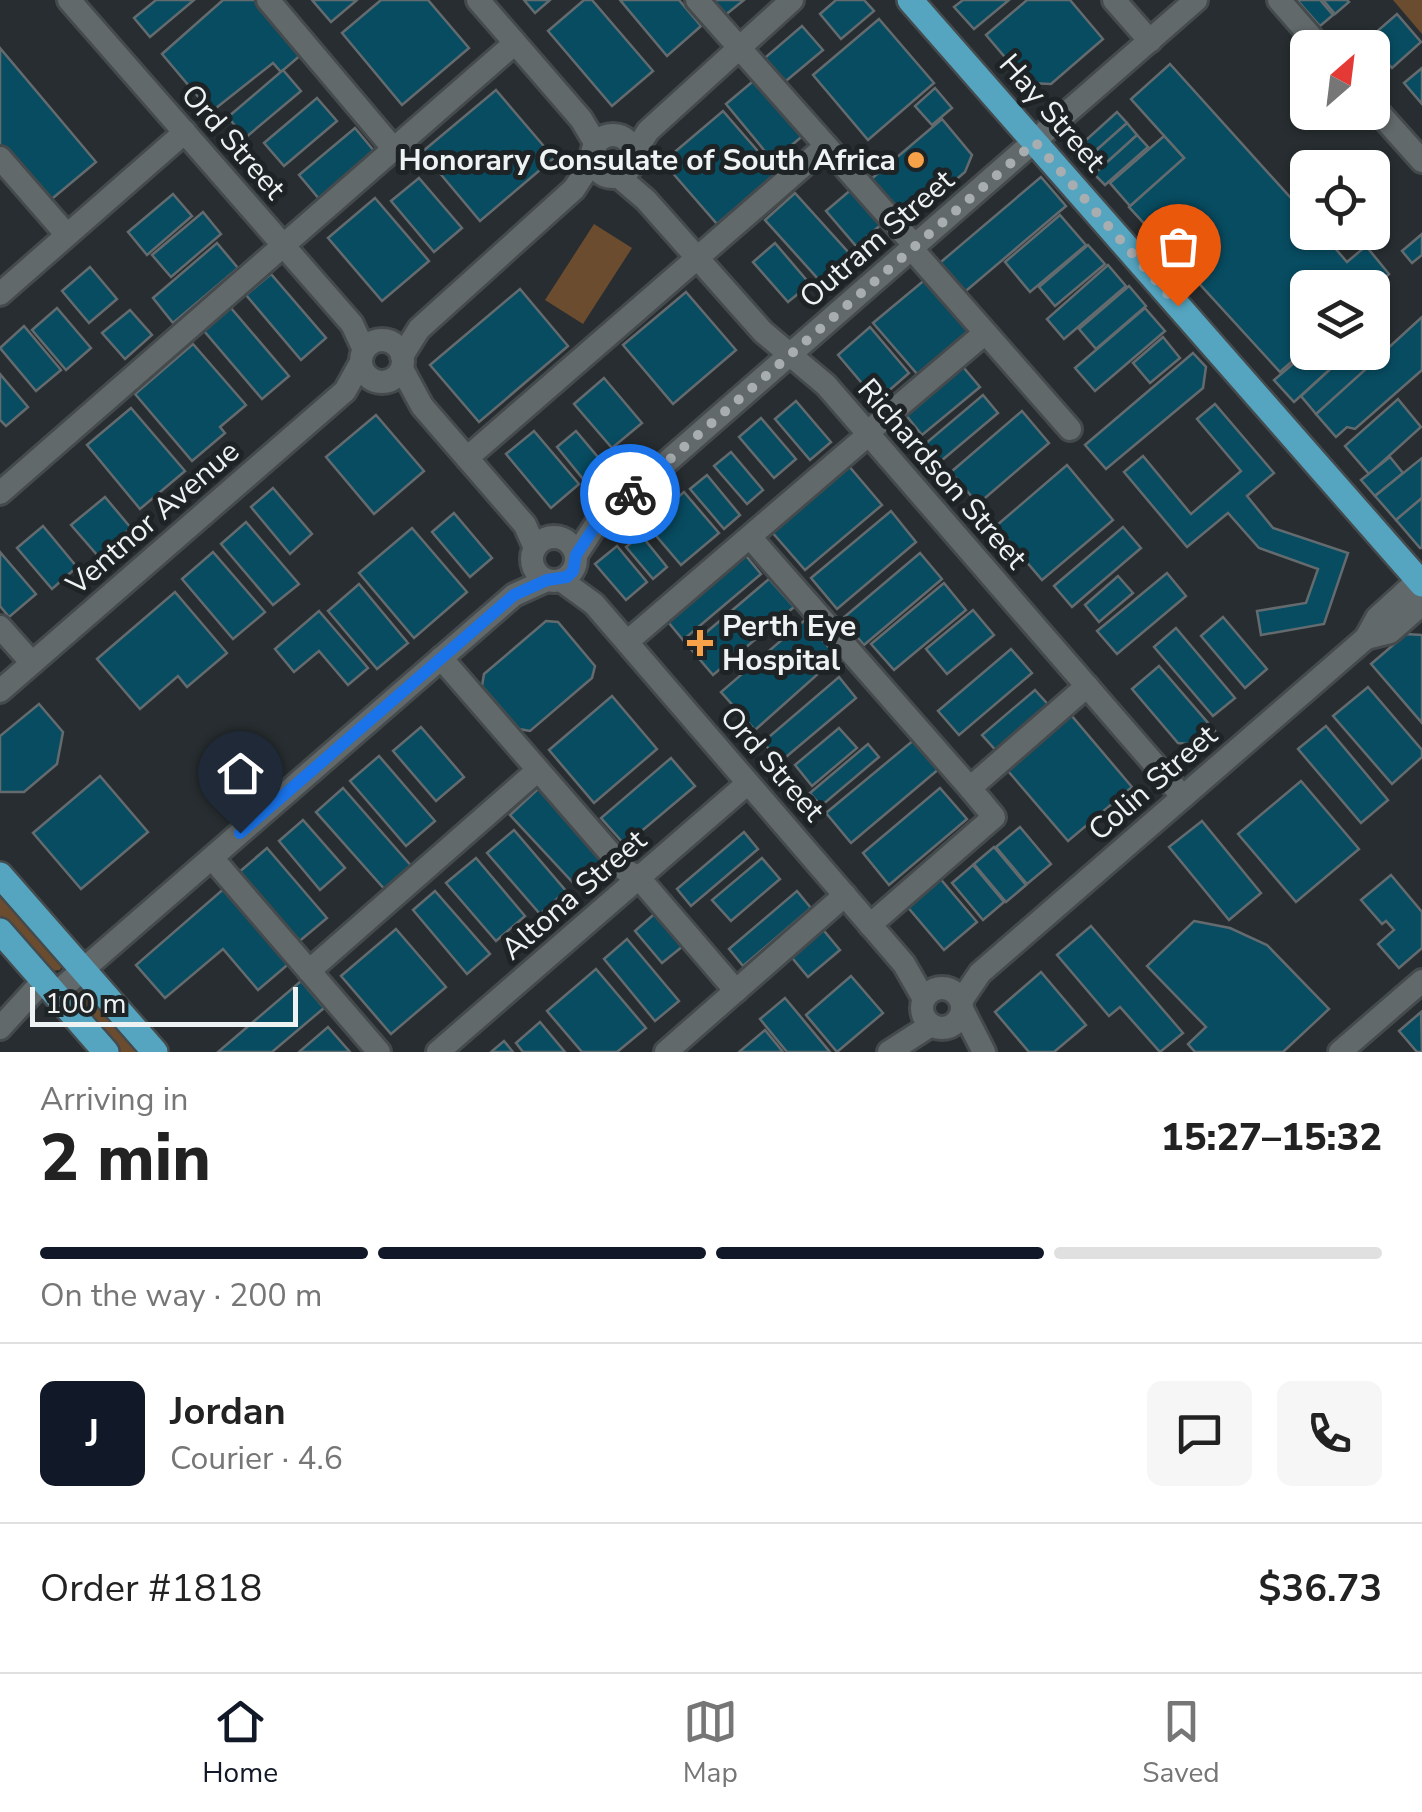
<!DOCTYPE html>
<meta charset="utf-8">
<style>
:root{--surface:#fff;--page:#f6f6f6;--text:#222;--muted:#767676;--line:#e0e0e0;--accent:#111827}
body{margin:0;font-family:"Nunito Sans",sans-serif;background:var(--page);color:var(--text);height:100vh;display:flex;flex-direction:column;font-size:38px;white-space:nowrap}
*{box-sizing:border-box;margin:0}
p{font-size:32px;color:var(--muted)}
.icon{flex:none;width:55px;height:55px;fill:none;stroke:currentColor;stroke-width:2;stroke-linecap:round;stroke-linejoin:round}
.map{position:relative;height:1052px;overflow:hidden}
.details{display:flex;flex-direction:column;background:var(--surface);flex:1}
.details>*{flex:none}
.needle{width:65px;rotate:28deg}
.buttons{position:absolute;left:1290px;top:30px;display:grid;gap:20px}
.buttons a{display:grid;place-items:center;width:100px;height:100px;border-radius:15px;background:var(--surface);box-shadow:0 2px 8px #0004;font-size:50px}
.scale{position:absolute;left:30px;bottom:25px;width:268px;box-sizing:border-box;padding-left:10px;border:5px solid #eef2f3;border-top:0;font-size:28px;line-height:35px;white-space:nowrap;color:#eef2f3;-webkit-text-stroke:8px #1e2326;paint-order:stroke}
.pin{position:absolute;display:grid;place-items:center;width:85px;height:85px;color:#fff;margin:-102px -42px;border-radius:50% 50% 50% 0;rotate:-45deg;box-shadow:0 0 10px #0007}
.pin .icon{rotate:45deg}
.courier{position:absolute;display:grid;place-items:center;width:100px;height:100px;margin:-50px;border:8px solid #1a73e8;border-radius:50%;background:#fff;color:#222;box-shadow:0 2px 12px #0007}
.overview em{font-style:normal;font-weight:800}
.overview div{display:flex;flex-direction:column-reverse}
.overview{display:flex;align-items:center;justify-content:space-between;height:170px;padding:0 40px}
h1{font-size:65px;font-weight:800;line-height:75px}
.bar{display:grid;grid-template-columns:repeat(4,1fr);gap:15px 10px;align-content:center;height:120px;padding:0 40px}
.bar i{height:12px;border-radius:8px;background:var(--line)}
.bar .current{background:var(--accent)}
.bar p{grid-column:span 4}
.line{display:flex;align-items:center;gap:25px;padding:0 40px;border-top:2px solid var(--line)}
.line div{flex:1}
.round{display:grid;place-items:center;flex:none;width:105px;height:105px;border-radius:15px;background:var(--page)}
.dock{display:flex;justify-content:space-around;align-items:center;height:140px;border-top:2px solid var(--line);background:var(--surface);font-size:28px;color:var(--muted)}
.dock a{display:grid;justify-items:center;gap:5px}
.dock .current{color:var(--accent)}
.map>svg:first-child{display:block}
</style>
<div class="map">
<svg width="1422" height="1052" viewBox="0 0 1422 1052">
<rect width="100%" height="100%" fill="#272d30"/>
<g fill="#6b4c2f">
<polygon points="1393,0 1422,0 1422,34"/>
<polygon points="594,224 632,248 583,324 545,300"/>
<polygon points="0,889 63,962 60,970 49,971 0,916"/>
<polygon points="82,988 87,989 142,1052 120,1052 75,1001 75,992"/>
</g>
<g fill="#084c61" stroke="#646b6e" stroke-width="2.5">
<polygon points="156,0 194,0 150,37 134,18"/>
<polygon points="223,0 258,0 303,53 281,72 273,63 211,112 162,54"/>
<polygon points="312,0 357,0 331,22"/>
<polygon points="381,0 428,0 469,48 402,105 342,33"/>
<polygon points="524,0 550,0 535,13"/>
<polygon points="584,0 592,0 653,71 612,106 548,31"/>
<polygon points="620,0 679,0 701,26 667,56"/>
<polygon points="709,0 744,0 724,16"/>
<polygon points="836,0 864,0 874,11 841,39 820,14"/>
<polygon points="963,0 1009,0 974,29 954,7"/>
<polygon points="1027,0 1070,0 1103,39 1051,84 1027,83 986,35"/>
<polygon points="1297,0 1320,0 1333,15 1320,26"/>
<polygon points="1323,0 1347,0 1349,2 1335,14"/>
<polygon points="1397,14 1421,42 1392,68 1367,40"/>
<polygon points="879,19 934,83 868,140 813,75"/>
<polygon points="802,26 823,50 780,86 760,62"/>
<polygon points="0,48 96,162 47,203 0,147"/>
<polygon points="1170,64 1308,217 1308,232 1321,232 1347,262 1366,246 1389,274 1372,289 1308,288 1308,347 1280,372 1129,207 1184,158 1131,99"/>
<polygon points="1422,68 1422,104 1404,83"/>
<polygon points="283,70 301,91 245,138 228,117"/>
<polygon points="758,77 806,133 773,161 726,104"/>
<polygon points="935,88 952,108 932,125 915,106"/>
<polygon points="496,90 554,158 480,221 422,152"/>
<polygon points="317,98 337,121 284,166 264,143"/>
<polygon points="723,111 777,173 717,224 663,162"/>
<polygon points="1117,112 1127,123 1083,162 1074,151"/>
<polygon points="942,119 972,155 965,172 905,223 869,181"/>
<polygon points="1127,123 1137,135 1094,174 1083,162"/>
<polygon points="355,128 375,152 320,200 299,175"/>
<polygon points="1137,135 1148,147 1105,185 1094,174"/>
<polygon points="1164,136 1184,158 1130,206 1110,183"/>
<polygon points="1041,177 1066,206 960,296 935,267"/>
<polygon points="419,178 462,228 434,252 391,201"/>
<polygon points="853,188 883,223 856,246 826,211"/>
<polygon points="795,193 849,253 819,280 765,220"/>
<polygon points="173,194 192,216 147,255 128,232"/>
<polygon points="375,198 429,261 382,301 328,238"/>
<polygon points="203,212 221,234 171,277 152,255"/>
<polygon points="1060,215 1086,245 1030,292 1005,262"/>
<polygon points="1422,234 1422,255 1412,263 1402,251"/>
<polygon points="217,243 238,268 173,323 153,298"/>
<polygon points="775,243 810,284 788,302 753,262"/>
<polygon points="1088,245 1105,264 1055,306 1039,287"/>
<polygon points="1108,265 1126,286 1064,339 1047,319"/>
<polygon points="90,267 117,299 89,323 62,291"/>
<polygon points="271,274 326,338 301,360 246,295"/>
<polygon points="927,278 977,337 924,382 873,323"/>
<polygon points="1129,286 1146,306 1096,349 1079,329"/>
<polygon points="520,289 568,346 479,422 430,365"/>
<polygon points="686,292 736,350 673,404 623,345"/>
<polygon points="57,308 91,348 66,370 32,330"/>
<polygon points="231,308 289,376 262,399 204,331"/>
<polygon points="1145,308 1165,331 1095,391 1075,368"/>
<polygon points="130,310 152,335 125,359 102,333"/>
<polygon points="1422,317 1422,370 1355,429 1347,427 1336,437 1316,414"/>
<polygon points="24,326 61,370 36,391 0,348"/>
<polygon points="870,327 909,373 877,401 838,355"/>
<polygon points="1163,337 1180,358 1150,383 1133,363"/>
<polygon points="193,344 246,405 220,427 225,433 192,461 135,394"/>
<polygon points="1308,351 1349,352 1294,402 1274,380"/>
<polygon points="1349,352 1369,352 1376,360 1316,414 1301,396"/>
<polygon points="1193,353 1206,367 1203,388 1106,469 1085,445"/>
<polygon points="958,361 980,387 922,435 901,409"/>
<polygon points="0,374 28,407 6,426 0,420"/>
<polygon points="604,378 642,423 612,448 574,404"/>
<polygon points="983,395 998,413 941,461 925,444"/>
<polygon points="1398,399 1421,427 1369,474 1345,446"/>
<polygon points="796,401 831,442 810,460 775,419"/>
<polygon points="1215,404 1274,473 1247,496 1273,528 1348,553 1324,624 1261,635 1257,611 1306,603 1318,569 1259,548 1228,513 1187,547 1124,472 1143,456 1191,514 1241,471 1197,419"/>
<polygon points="131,408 185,471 140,509 87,445"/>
<polygon points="1022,411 1049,443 978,504 951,472"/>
<polygon points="376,415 424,471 374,514 326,457"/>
<polygon points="761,418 796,459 774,478 739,437"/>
<polygon points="534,431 579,484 551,508 506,454"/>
<polygon points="576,431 602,462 583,479 557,447"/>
<polygon points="731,452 763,490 747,504 714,466"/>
<polygon points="1390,457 1403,473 1375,496 1361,480"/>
<polygon points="1422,458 1422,498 1396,520 1375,496"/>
<polygon points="848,465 882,505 805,570 771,531"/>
<polygon points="1067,465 1113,520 1042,580 996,526"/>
<polygon points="707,475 740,515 724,529 690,489"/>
<polygon points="273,488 312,534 290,554 251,507"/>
<polygon points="684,492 719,533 681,565 646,524"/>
<polygon points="105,497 131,528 98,556 71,525"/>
<polygon points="1422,498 1422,548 1420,548 1396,520"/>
<polygon points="891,511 916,542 837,609 811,578"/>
<polygon points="454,513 492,558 470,577 432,532"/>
<polygon points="246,522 299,584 273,605 221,544"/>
<polygon points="43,526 77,567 52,589 17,548"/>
<polygon points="1123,527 1141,548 1072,607 1054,586"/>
<polygon points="412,528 467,592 414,638 359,573"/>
<polygon points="641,535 667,567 653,579 626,547"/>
<polygon points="617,546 647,582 626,600 595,564"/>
<polygon points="742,551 761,574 683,640 664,617"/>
<polygon points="0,552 36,594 9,617 0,606"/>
<polygon points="213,552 265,612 233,639 182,579"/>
<polygon points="920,553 942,579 864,645 842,619"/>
<polygon points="1167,573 1186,596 1117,654 1097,631"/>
<polygon points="1118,576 1133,593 1099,622 1085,605"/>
<polygon points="769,579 794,607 713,675 689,647"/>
<polygon points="944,583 966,610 894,670 871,644"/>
<polygon points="359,584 408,643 377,669 328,611"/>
<polygon points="175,592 227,653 187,687 178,676 140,709 97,659"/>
<polygon points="973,610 994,635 947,674 926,649"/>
<polygon points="319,611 368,668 348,685 319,651 294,672 275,649"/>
<polygon points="1223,617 1267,669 1245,688 1201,636"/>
<polygon points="805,620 837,657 755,730 721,692"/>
<polygon points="546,621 558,622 595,666 592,678 530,731 519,729 482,686 484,674"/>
<polygon points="1176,628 1235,698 1213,716 1154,647"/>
<polygon points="1406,634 1422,635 1422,723 1371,664"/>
<polygon points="1011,649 1032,673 959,735 938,711"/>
<polygon points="1159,666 1215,731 1199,745 1178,743 1132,689"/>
<polygon points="839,677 856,698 780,762 763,742"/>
<polygon points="1368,687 1422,750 1422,757 1392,784 1333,716"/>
<polygon points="1035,690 1053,710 1000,755 982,735"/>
<polygon points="612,696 657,749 594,803 549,750"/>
<polygon points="39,704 63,732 57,764 24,792 0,792 0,736"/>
<polygon points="1066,709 1132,787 1068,841 1002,764"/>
<polygon points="1326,726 1388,800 1361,823 1298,749"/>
<polygon points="421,727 464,777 436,801 393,751"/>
<polygon points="839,728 857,748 812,786 795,765"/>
<polygon points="915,739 940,768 851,843 826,813"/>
<polygon points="868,744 879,757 821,806 810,793"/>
<polygon points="379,756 435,821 406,846 350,781"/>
<polygon points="671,758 695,786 625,845 601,818"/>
<polygon points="100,776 148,832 81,889 33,833"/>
<polygon points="1301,781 1359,849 1296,902 1238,834"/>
<polygon points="343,788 414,869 387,892 316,812"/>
<polygon points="539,788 606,863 577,887 510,815"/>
<polygon points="940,788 967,819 889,885 863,853"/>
<polygon points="303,820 345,868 320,890 279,841"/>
<polygon points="1202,821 1261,893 1229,920 1169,847"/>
<polygon points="1020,827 1051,864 1027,884 996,847"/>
<polygon points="514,830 566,891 540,914 487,853"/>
<polygon points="744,832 758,849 691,906 677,889"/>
<polygon points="994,847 1026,885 1006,902 974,864"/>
<polygon points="267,848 327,918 296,944 237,874"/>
<polygon points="476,858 525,916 496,941 446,883"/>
<polygon points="762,858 780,879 731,921 712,900"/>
<polygon points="973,865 1004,902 983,920 952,883"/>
<polygon points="1391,875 1422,912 1422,948 1399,968 1378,944 1394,930 1386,921 1382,924 1361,900"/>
<polygon points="938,876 977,922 944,950 905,904"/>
<polygon points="227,886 292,961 258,990 223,949 165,998 136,965"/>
<polygon points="435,891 490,954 467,974 413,910"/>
<polygon points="797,891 811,908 743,966 729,949"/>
<polygon points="660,909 688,942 662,963 635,931"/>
<polygon points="1194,921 1230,928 1267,945 1329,1009 1283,1052 1195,1052 1188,1044 1206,1027 1147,966"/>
<polygon points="820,926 840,950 808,977 788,953"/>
<polygon points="1091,926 1183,1033 1160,1052 1120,1007 1109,1016 1057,955"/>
<polygon points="396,929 446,987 391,1034 341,976"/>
<polygon points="627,939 679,1001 655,1021 604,959"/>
<polygon points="596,969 646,1028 617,1052 582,1052 547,1011"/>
<polygon points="1041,972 1086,1025 1054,1052 1029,1052 995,1012"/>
<polygon points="851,976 883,1013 837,1052 806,1015"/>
<polygon points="301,981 324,1008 272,1052 218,1052"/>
<polygon points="785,998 830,1052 787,1052 760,1019"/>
<polygon points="1421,1012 1422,1052 1417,1052 1399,1031"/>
<polygon points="540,1022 565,1052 523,1052 516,1043"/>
<polygon points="328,1027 350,1052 299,1052"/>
<polygon points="765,1030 783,1052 739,1052"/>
<polygon points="504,1041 513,1052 491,1052"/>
</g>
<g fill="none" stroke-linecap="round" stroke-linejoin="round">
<defs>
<g id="minor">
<polyline points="69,0 352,324 364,350"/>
<polyline points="268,0 393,148"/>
<polyline points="478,0 581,119 596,144"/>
<polyline points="697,0 915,246"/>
<polyline points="1114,0 1150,41"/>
<polyline points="1279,0 1321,48"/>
<polyline points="1372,105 1422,161"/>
<circle cx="613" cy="156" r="21"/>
<polyline points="634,153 648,131 792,0"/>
<polyline points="0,158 67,235"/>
<polyline points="618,176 646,200 763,332 826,385 1183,797"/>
<polyline points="912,249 1070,429"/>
<polyline points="0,294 185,132"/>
<circle cx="382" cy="361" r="21"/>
<polyline points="402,356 419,329 574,189 593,160"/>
<polyline points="402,369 422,406 525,525 535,548"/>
<polyline points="867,433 985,333"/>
<polyline points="467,458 826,146"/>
<polyline points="0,493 515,43"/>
<polyline points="750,537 970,788"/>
<circle cx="554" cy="559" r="22"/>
<polyline points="576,555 597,523 1196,0"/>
<polyline points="561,580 594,604 904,964 924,999"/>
<polyline points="0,627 32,663"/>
<polyline points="1366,638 1390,632 1422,604"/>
<polyline points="627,642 868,435"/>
<polyline points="441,658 625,870 639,878 736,991"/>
<polyline points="0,691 345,391 360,364"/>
<polyline points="212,858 379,1052"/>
<polyline points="870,925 994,817 970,788 1087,686"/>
<polyline points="309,971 538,770"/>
<circle cx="942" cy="1008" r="20"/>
<polyline points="55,994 514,595 547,580"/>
<polyline points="961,1001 980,973 1366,638 1377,618 1422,577"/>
<polyline points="962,1009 984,1052"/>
<polyline points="0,1028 43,981"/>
<polyline points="438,1052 748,783"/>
<polyline points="666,1052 845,895"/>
<polyline points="889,1052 931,1025"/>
<polyline points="1340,1052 1422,981"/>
</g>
<g id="major">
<polyline points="910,0 1422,584"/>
<polyline points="0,875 155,1052"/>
<polyline points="0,931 106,1052"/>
</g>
</defs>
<use href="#minor" stroke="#454a4d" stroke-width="28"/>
<use href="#major" stroke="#454a4d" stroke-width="30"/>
<use href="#minor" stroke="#62696b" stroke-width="22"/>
<use href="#major" stroke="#55a5c1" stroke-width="25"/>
</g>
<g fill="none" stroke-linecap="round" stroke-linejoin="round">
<polyline stroke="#a8adaf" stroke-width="10" stroke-dasharray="0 18" points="630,494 1035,142 1178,306"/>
<polyline stroke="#1a73e8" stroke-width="12" points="240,833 514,595 547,580 567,577 573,571 576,555 597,523 630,494"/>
</g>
<g fill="#f7a248" stroke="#1e2326" stroke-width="4">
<circle cx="916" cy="160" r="10"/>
<path d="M695 628h10v10h10v10h-10v10h-10v-10h-10v-10h10z"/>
</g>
<g text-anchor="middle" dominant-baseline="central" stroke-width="10" stroke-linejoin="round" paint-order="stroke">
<g font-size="30" fill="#eef2f3" stroke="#1e2326">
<text transform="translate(1052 113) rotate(49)">Hay Street</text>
<text transform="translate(233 142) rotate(49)">Ord Street</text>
<text transform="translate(877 239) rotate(-41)">Outram Street</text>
<text transform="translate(942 474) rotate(49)">Richardson Street</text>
<text transform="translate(153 518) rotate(-41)">Ventnor Avenue</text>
<text transform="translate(772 764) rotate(49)">Ord Street</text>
<text transform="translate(1153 783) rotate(-41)">Colin Street</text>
<text transform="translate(574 895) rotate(-41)">Altona Street</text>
</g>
<g font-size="30" font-weight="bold" fill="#eef2f3" stroke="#1e2326" text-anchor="end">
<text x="896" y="160">Honorary Consulate of South Africa</text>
<text x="722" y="626" text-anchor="start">Perth Eye<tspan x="722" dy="34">Hospital</tspan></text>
</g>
</g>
</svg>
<div class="buttons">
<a><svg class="needle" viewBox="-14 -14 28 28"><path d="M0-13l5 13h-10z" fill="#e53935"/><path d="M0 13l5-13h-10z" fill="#767676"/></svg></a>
<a><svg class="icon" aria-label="locate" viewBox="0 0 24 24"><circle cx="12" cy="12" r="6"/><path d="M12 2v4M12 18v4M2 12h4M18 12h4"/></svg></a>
<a><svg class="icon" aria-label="layers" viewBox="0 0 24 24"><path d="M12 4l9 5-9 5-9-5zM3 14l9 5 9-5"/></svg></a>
</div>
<div class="scale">100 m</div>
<div class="pin" style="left:1178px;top:306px;background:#ea580c"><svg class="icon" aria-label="bag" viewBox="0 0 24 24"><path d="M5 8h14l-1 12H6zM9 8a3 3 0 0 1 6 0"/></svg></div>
<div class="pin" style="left:240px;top:833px;background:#1f2937"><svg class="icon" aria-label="home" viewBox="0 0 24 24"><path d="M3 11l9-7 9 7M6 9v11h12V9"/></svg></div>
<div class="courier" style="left:630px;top:494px"><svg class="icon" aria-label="bike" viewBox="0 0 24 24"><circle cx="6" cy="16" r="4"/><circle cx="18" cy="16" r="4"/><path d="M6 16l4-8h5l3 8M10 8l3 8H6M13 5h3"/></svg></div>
</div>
<section class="details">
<div class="overview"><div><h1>2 min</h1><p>Arriving in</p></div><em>15:27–15:32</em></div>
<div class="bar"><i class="current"></i><i class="current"></i><i class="current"></i><i></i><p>On the way · 200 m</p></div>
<div class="line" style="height:180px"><b class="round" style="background:var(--accent);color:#fff">J</b><div><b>Jordan</b><p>Courier · 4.6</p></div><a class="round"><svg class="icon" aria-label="chat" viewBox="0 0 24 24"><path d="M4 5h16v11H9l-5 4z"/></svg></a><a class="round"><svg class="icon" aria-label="phone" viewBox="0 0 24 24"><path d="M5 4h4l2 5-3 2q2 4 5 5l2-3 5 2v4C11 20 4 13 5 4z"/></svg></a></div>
<div class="line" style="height:130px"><div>Order #1818</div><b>$36.73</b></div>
</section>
<nav class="dock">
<a class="current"><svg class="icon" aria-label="home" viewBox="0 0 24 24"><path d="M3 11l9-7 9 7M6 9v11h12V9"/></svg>Home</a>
<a><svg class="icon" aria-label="map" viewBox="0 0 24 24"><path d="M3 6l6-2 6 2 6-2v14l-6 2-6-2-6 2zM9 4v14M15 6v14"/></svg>Map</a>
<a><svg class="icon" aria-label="saved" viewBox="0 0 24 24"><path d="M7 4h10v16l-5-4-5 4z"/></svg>Saved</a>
</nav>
